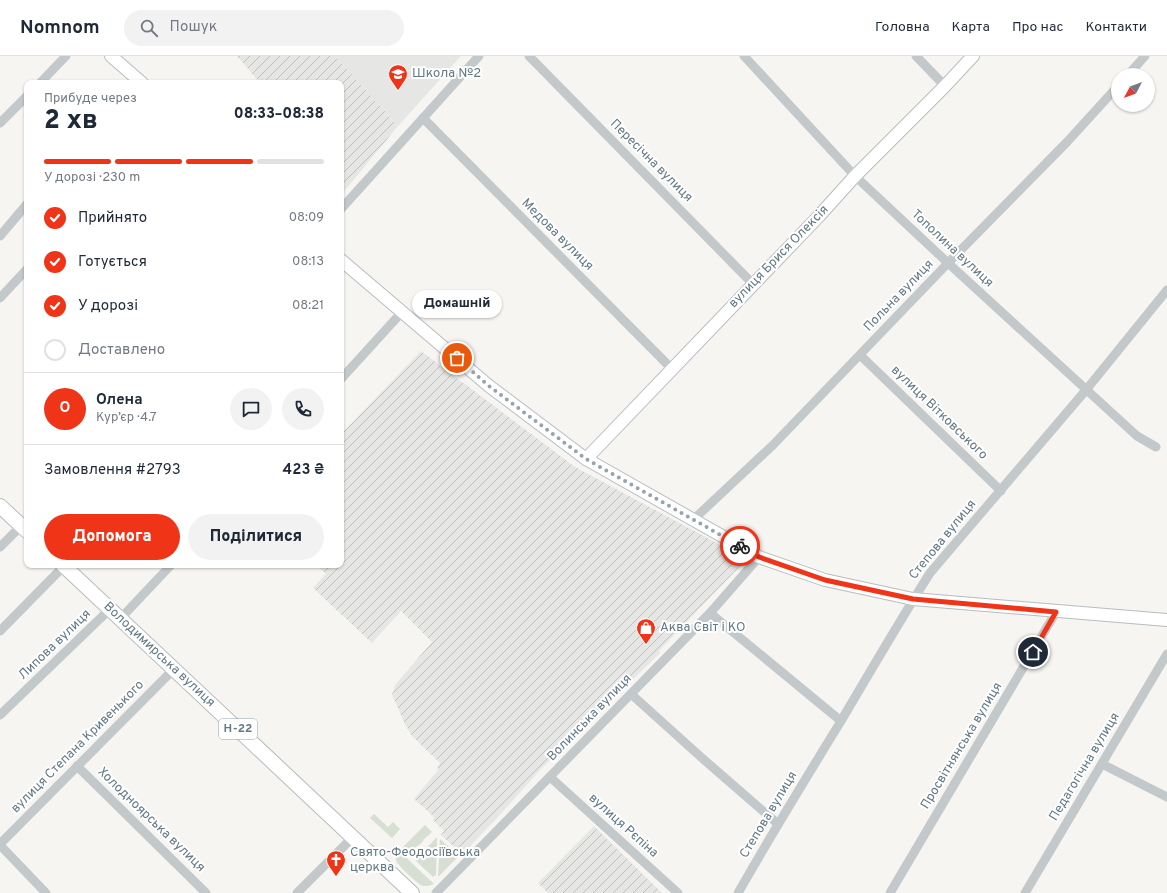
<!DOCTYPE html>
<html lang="uk">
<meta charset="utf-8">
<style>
:root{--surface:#fff;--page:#f2f2f3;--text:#1f2937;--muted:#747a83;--line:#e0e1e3;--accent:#f03418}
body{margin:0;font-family:Overpass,sans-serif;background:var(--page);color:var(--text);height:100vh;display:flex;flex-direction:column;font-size:15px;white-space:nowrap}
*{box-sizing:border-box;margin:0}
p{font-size:13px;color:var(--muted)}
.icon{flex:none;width:22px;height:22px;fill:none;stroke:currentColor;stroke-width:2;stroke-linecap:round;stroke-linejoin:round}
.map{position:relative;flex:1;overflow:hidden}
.panel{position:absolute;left:24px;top:24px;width:320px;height:488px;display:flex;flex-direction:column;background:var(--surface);border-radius:8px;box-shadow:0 1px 3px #0004}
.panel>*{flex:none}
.needle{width:26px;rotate:229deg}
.controls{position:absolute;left:1111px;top:12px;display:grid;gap:8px}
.controls a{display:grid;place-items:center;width:44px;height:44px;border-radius:50%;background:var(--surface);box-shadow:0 1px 3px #0004;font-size:20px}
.pin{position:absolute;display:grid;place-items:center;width:34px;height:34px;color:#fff;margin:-17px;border:2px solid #fff;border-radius:50%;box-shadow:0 1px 4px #0007}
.courier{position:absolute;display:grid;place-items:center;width:40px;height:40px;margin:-20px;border:3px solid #f03418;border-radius:50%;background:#fff;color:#222;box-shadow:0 1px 5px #0007}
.bubble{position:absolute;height:28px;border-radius:14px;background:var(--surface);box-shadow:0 1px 3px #0004;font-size:13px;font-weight:800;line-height:28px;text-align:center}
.headline em{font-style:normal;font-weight:800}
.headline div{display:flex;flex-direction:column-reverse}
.headline{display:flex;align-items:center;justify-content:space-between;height:68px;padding:0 20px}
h1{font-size:26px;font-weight:800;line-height:30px}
.bar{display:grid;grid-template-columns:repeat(4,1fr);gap:6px 4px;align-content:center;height:48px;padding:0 20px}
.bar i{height:5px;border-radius:3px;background:var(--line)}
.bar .current{background:var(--accent)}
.bar p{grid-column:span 4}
.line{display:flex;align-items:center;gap:10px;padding:0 20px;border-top:1px solid var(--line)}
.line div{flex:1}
.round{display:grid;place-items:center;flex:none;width:42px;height:42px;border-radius:21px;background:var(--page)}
ol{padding:0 20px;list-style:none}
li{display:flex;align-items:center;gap:12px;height:44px}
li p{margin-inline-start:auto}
li .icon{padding:4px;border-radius:50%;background:var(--accent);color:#fff;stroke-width:4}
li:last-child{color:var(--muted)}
li i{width:22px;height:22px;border:2px solid var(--line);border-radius:50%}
.primary-button{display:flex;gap:8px;margin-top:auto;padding:8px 20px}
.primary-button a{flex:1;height:46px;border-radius:24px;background:var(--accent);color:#fff;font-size:16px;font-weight:800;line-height:46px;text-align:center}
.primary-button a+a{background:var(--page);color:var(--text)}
header{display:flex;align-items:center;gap:24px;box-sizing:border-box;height:56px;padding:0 20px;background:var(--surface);border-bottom:1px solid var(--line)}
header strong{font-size:19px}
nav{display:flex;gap:22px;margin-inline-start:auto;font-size:14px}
.search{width:280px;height:36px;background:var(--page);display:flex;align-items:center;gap:10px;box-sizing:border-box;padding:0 14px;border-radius:22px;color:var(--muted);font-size:15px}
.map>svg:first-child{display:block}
</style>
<header>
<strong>Nomnom</strong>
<div class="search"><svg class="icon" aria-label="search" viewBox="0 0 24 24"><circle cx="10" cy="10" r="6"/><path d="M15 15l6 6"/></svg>Пошук</div>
<nav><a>Головна</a><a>Карта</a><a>Про нас</a><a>Контакти</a></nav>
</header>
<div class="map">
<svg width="1167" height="837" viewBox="0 0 1167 837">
<defs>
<pattern id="industrial-furrows" width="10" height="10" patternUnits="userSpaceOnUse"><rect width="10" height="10" fill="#e6e7e5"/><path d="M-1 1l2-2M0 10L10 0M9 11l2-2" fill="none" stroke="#bec0bf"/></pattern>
</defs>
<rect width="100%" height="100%" fill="#f6f5f1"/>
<polygon fill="#e6e7e5" points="335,0 461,0 398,70"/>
<g fill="url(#industrial-furrows)">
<polygon points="237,0 335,0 398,70 341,139 341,27 260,27"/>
<polygon points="421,295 575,411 741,500 742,508 659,595 660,597 541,713 498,761 462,798 441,779 444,775 433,764 434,762 432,759 414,743 439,713 437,712 440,707 412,680 405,668 392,639 395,629 432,586 401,555 372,587 313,532 326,518 316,509 341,509 341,378"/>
<polygon points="594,770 662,837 548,837 538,827"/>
</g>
<g fill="#d7ded2">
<polygon points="374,758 388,771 393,766 400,773 392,782 370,762"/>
<polygon points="425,769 432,776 424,783 423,785 419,789 417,790 412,794 412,796 409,799 402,792"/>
<polygon points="437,781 436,819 433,821 415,804"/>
<polygon points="440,783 459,800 438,821"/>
<path d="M399 795 434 828C430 830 425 831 421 829 417 827 397 809 396 804 395 800 397 798 399 795Z"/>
</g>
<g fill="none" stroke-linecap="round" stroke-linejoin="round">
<defs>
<g id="secondary">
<polyline points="111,0 142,27"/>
<polyline points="341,204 489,330 586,403 759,501 825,524 913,543 1167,564"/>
<polyline points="586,403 819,160 855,120 945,30 973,0"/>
</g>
<g id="primary">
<polyline points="0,450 27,475"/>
<polyline points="63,509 412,837"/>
</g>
</defs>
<use href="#secondary" stroke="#b7bdc1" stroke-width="14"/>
<use href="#primary" stroke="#b6bbbe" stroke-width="16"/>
<g stroke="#c3c8ca" stroke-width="9">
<polyline points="529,0 753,228"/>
<polyline points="744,0 855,120 948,207 1137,380 1156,391"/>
<polyline points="916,0 945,30"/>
<polyline points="1128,19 1145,0"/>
<polyline points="40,27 66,0"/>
<polyline points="423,62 672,313"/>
<polyline points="0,67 27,40"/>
<polyline points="341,153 479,0"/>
<polyline points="0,180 27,148"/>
<polyline points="0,242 27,213"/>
<polyline points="860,299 1001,435"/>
<polyline points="341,323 402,256"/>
<polyline points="694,463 773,389 948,207 1067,86 1118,30"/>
<polyline points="0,491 21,470"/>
<polyline points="710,557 841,665"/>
<polyline points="120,563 171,509"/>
<polyline points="0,575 64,510"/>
<polyline points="631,638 702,702 778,768"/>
<polyline points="0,659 110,553"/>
<polyline points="1102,708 1167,741"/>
<polyline points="77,710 206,837"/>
<polyline points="550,721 678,837"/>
<polyline points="0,788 174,613"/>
<polyline points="0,789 46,837"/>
<polyline points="297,837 353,781"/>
<polyline points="436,837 710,557 759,501"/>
<path d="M738 837C771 779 806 722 841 665 870 616 899 566 930 517L1086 334 1167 234"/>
<polyline points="890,837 1056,556"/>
<polyline points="1025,837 1167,598"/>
</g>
<use href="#secondary" stroke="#fff" stroke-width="12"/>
<use href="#primary" stroke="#fff" stroke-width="14"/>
</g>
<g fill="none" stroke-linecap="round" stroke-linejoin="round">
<polyline stroke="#96a4ab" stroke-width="4" stroke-dasharray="0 7.2" points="457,302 489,330 586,403 740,490"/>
<polyline stroke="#f03418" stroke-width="5" points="740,490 759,501 825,524 913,543 1056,556 1033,596"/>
</g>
<defs>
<symbol id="school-pin" viewBox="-11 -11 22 30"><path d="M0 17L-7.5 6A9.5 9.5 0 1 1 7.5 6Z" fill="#f03418" stroke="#fff"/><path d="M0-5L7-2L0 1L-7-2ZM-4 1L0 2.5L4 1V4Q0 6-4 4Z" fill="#fff"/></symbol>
<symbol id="shop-pin" viewBox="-11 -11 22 30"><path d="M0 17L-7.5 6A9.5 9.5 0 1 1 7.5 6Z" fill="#f03418" stroke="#fff"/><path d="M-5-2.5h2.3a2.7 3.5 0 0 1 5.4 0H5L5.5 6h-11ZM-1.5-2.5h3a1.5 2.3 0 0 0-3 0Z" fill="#fff"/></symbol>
<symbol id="church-pin" viewBox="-11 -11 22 30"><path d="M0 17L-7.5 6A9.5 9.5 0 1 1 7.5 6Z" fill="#f03418" stroke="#fff"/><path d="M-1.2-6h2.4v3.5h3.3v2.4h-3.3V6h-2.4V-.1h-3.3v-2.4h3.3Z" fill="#fff"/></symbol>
</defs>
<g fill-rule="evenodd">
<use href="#school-pin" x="387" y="7" width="22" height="30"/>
<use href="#shop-pin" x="635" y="561" width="22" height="30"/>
<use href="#church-pin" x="325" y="793" width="22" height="30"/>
</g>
<g text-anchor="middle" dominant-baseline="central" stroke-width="4" stroke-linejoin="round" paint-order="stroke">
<rect fill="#fff" stroke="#91a1aa" stroke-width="1" x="219" y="663" width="38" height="20" rx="3"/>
<g font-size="12" font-weight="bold" fill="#627985">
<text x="238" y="673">Н-22</text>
</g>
<g font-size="13" fill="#627985" stroke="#fff" text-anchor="start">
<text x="412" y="18">Школа №2</text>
<text x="660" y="572">Аква Світ і КО</text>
<text x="350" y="797">Свято-Феодосіївська<tspan x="350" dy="15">церква</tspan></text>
</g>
<g font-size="13" fill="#627985" stroke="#fff">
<text transform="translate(651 105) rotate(45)">Пересічна вулиця</text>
<text transform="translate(557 179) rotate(45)">Медова вулиця</text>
<text transform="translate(952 193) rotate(43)">Тополина вулиця</text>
<text transform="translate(779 201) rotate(-46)">вулиця Брися Олексія</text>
<text transform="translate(899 240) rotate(-46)">Польна вулиця</text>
<text transform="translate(939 357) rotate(44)">вулиця Вітковського</text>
<text transform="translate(943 484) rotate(-51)">Степова вулиця</text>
<text transform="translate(55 589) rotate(-44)">Липова вулиця</text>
<text transform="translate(159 599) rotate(43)">Володимирська вулиця</text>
<text transform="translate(590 662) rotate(-46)">Волинська вулиця</text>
<text transform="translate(962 690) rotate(-59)">Просвітнянська вулиця</text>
<text transform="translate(78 691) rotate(-45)">вулиця Степана Кривенького</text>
<text transform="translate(1085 711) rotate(-59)">Педагогічна вулиця</text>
<text transform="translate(769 759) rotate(-59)">Степова вулиця</text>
<text transform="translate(151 764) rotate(44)">Холодноярська вулиця</text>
<text transform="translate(623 770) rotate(42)">вулиця Рєпіна</text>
</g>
</g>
</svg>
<div class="controls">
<a><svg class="needle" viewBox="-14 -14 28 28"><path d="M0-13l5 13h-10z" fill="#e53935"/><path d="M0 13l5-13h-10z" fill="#747a83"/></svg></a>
</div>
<div class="pin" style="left:457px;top:302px;background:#ea580c"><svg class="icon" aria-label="bag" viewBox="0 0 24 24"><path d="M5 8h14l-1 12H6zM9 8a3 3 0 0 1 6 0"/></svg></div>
<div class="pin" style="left:1033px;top:596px;background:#1f2937"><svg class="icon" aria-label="home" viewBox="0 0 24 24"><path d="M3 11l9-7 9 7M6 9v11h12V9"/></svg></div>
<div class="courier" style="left:740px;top:490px"><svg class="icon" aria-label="bike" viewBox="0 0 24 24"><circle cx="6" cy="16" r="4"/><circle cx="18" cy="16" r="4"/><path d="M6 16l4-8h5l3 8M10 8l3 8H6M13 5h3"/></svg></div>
<div class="bubble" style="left:412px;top:234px;width:90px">Домашній</div>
<section class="panel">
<div class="headline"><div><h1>2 хв</h1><p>Прибуде через</p></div><em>08:33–08:38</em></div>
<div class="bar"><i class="current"></i><i class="current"></i><i class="current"></i><i></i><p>У дорозі · 230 m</p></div>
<ol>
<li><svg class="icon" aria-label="check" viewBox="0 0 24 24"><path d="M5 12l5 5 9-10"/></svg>Прийнято<p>08:09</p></li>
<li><svg class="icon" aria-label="check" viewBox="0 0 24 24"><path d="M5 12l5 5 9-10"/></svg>Готується<p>08:13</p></li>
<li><svg class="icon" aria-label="check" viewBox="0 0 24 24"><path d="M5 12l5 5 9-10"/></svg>У дорозі<p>08:21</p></li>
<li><i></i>Доставлено</li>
</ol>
<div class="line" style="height:72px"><b class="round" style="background:var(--accent);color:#fff">О</b><div><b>Олена</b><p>Кур’єр · 4.7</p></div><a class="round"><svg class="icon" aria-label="chat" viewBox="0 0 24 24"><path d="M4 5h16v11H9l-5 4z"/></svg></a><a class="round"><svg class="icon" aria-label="phone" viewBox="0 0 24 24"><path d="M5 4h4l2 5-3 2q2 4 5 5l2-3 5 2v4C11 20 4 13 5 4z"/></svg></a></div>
<div class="line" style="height:52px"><div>Замовлення #2793</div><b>423 ₴</b></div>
<div class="primary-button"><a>Допомога</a><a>Поділитися</a></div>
</section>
</div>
